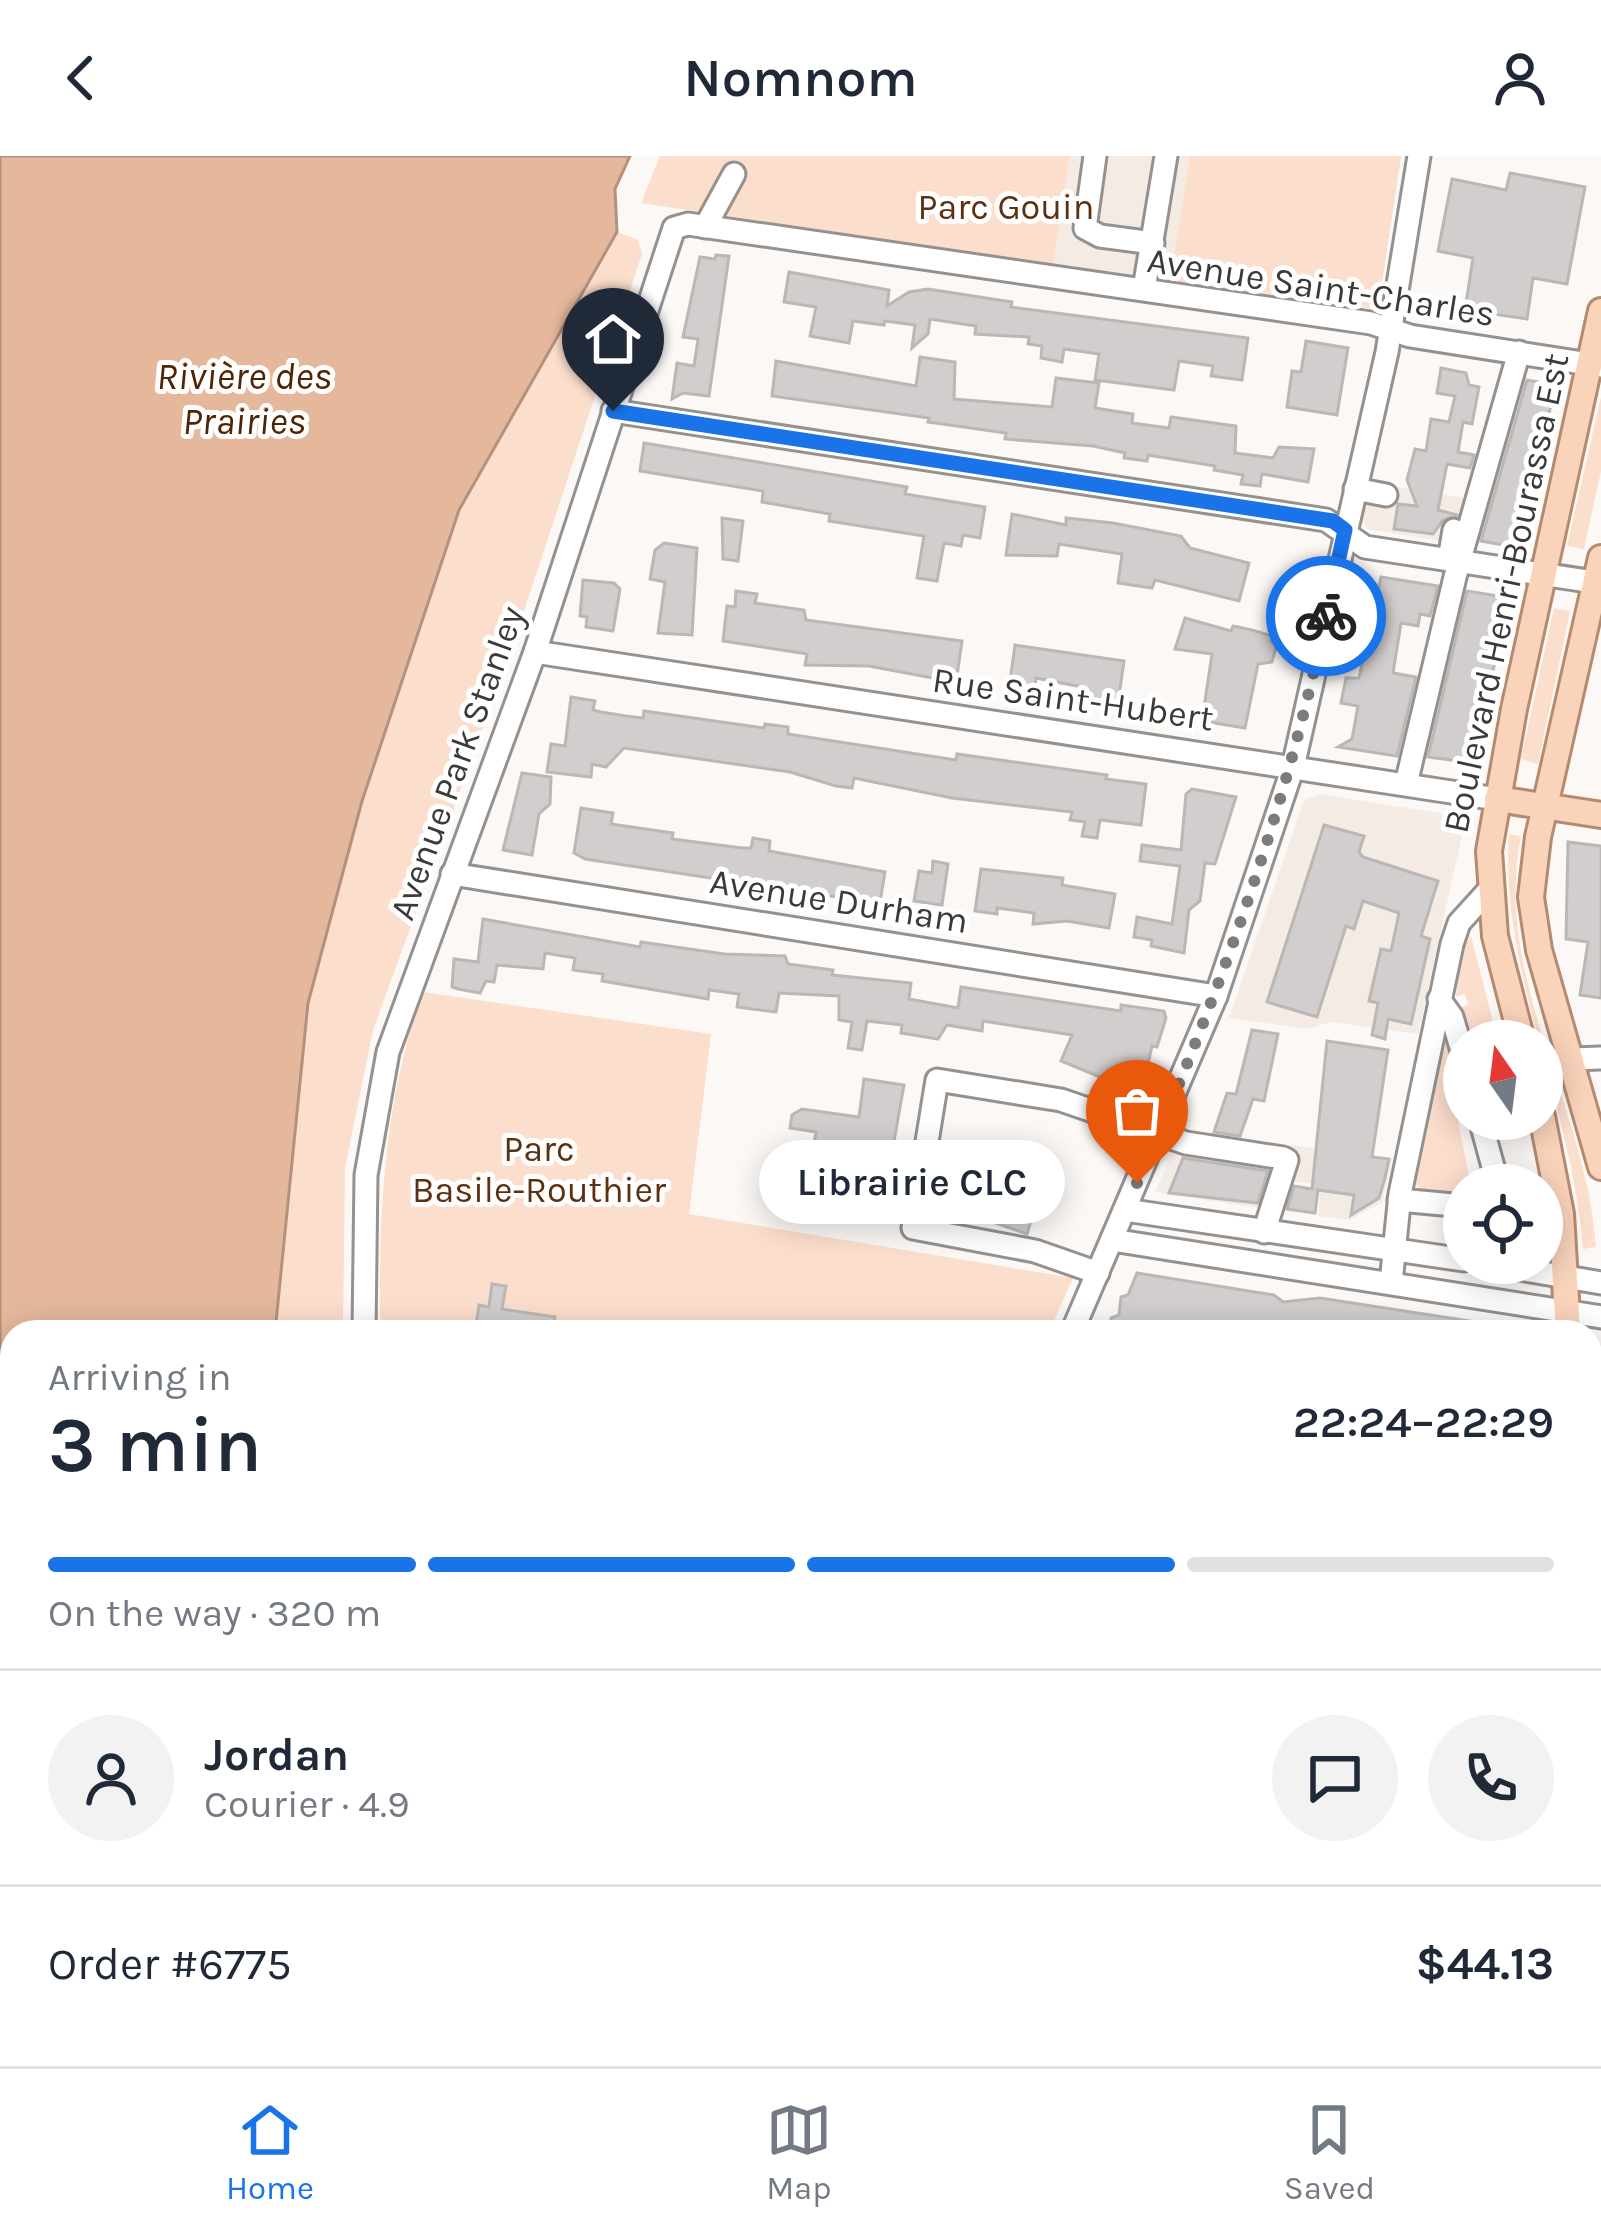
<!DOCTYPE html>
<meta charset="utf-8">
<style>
:root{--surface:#fff;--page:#f2f2f3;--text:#1f2937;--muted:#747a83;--line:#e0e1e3;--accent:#1a73e8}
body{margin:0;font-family:Karla,sans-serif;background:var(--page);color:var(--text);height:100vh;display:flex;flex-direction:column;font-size:45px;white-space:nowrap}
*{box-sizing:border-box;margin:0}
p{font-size:39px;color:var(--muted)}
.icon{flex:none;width:66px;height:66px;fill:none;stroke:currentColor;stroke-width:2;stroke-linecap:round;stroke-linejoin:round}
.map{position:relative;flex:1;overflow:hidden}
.sheet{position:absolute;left:0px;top:1164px;width:1602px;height:747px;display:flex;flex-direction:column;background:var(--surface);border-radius:36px 36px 0 0;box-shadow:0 6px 30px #0003}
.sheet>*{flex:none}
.needle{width:78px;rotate:346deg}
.tools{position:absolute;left:1443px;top:864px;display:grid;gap:24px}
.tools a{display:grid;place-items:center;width:120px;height:120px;border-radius:50%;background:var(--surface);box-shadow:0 6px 30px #0003;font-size:60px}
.pin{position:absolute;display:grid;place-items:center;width:102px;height:102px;color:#fff;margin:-123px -51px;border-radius:50% 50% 50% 0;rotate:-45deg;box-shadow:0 0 12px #0007}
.pin .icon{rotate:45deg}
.courier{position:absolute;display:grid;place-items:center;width:120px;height:120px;margin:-60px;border:9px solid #1a73e8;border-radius:50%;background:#fff;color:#222;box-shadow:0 3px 15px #0007}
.bubble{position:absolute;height:84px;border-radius:42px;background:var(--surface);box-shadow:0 6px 30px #0003;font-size:39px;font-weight:600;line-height:84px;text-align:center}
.overview em{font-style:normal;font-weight:600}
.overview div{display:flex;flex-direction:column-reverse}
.overview{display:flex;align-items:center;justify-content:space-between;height:204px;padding:0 48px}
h1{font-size:78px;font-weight:600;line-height:90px}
.bar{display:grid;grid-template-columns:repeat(4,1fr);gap:18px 12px;align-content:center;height:144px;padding:0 48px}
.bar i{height:15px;border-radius:9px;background:var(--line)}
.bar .selected{background:var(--accent)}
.bar p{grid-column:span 4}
.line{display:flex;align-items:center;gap:30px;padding:0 48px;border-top:3px solid var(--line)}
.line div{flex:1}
.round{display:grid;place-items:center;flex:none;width:126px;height:126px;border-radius:63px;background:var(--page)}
header{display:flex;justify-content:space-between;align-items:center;height:156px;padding:0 48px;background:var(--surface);font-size:54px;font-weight:600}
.dock{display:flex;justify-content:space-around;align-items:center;height:168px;border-top:3px solid var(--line);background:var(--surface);font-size:33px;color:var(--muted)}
.dock a{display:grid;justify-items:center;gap:6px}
.dock .selected{color:var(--accent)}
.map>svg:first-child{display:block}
</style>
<header><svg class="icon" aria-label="back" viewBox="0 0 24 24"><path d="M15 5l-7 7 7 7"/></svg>Nomnom<svg class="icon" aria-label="person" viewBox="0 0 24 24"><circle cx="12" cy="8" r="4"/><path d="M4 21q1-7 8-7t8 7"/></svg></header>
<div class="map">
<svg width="1601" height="1910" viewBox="0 0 1601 1910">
<rect width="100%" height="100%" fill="#fbf8f6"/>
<g fill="#f5ebe5">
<polygon points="1070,0 1401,0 1378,153 1053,108"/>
<polygon points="1371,327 1473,343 1460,388 1367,373 1362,363"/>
<polygon points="1320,638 1458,660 1465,666 1418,878 1331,866 1307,873 1229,862 1304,644"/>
<polygon points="1180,978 1286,996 1292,989 1392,1004 1382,1046 1350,1064 1318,1060 1321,1029 1286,1024 1273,1054 1155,1036"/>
</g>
<g fill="#fcdecc">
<polygon points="660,0 1070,0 1053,108 641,47"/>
<polygon points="1190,0 1401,0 1378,153 1163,123 1167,99 1174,100"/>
<polygon points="617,76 638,84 642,98 506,509 373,874 345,1012 343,1176 275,1176 308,847 362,645 459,354"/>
<polygon points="1601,241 1601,315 1584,393 1567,390"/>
<polygon points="1554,452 1570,455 1538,608 1521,603"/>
<path d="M1509 678 1521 680C1492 820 1587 953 1596 1091L1583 1093C1573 951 1500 819 1509 678Z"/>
<polygon points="1471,780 1498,885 1470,885 1460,852 1468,849 1465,838 1456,840 1463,792"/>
<path d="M423 836 711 878 689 1058 1073 1122 1049 1176H392L380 1161C379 1051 385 940 423 836Z"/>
<polygon points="1444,879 1463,934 1458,966 1469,1019 1455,1037 1420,1033 1412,1025"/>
</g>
<polygon fill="#e5b89c" stroke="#b2927e" stroke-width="3" points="0,0 630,0 615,33 617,76 459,354 362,645 308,847 275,1176 12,1176 12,1899 331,1899 329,1910 0,1910"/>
<g fill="#d1cecd" stroke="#bab7b5" stroke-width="3">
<polygon points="1510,17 1585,31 1567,128 1533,122 1527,163 1465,154 1473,102 1438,95 1452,23 1506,34"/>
<polygon points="716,99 729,100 709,240 683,237 672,243 677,207 694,210 698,183 683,181 700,101 715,103"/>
<polygon points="789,116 889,134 887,150 909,136 928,133 1012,146 1011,151 1248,182 1242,224 1211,220 1213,210 1179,205 1174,234 1095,224 1099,198 1064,193 1062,206 1041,202 1042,190 1028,188 1029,181 975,178 976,170 930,163 928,178 912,192 915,169 885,165 884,169 853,165 849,187 810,180 816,151 784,146"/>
<polygon points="1306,185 1348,192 1337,259 1287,251 1292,215 1301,216"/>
<polygon points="920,201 955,206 954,243 1052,251 1056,222 1099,227 1095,252 1133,258 1132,267 1169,272 1171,261 1236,270 1235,297 1273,302 1279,291 1314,293 1308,326 1262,318 1260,330 1241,328 1243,319 1214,314 1215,310 1148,299 1147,305 1124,302 1125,297 1093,290 1005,283 1006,277 928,266 929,262 772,240 776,205 916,230"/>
<polygon points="1441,212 1466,217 1469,229 1479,231 1472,268 1463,266 1458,296 1474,299 1470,312 1447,308 1438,354 1457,359 1443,364 1433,378 1394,373 1398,348 1417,350 1407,324 1415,293 1426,295 1431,263 1449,266 1455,240 1437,237"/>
<polygon points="1527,224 1555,229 1521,392 1481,385"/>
<polygon points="644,287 907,331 905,338 985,351 980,382 963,379 961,390 944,387 937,425 917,422 924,380 829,365 830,358 762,346 763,335 640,315"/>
<polygon points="1012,358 1066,369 1066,362 1113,367 1181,380 1190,392 1249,407 1239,445 1155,424 1152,432 1118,427 1122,398 1059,388 1057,400 1006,399"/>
<polygon points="722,362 743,365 738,405 723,403"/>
<polygon points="664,387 697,392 692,479 658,477 665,426 650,423 655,394"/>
<polygon points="1381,421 1438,430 1430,460 1420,458 1418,470 1401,467 1393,517 1416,521 1397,600 1338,591 1352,583 1358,550 1341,547 1346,522 1359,522"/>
<polygon points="583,424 614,427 620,433 613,475 586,471 587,461 580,460"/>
<polygon points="736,435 757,438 755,447 804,454 806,464 962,485 957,520 954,526 869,510 805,509 807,498 723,485 727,450 735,451"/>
<polygon points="1467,435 1510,442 1473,600 1467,599 1466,606 1428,601"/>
<polygon points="1185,462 1231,475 1233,470 1252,474 1272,480 1271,486 1277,488 1272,506 1258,508 1245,572 1202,565 1212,498 1175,493"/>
<polygon points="1015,489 1124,505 1118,547 1085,542 1087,532 1036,522 1034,536 1009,532"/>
<polygon points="571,541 595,545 593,554 601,556 626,560 643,562 644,555 764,572 765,568 788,571 788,578 956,604 957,598 1107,619 1106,623 1146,628 1141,669 1100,664 1097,682 1082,680 1085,666 1070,664 1072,656 952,642 854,622 852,632 836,630 790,616 624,592 606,611 592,608 591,621 547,616 551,588 565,590"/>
<polygon points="522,617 551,621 550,648 539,658 532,699 503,694"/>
<polygon points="1192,633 1236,641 1215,708 1205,707 1200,745 1189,754 1184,797 1151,790 1152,784 1134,781 1137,761 1172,768 1180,710 1140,705 1142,689 1181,694 1186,638"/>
<polygon points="581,652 613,657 611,668 673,677 672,683 742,692 751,692 753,682 770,685 769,695 885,716 881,740 877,747 585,703 574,697"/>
<polygon points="1324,669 1364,680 1359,696 1363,701 1438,725 1421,780 1430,783 1411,868 1388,863 1385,883 1372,879 1378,847 1369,845 1381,793 1391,795 1399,757 1363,745 1354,773 1346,770 1317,861 1267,846"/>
<polygon points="1568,686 1601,690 1601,842 1580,839 1588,786 1566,783"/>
<polygon points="933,705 948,708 942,749 914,745 919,715 932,717"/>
<polygon points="981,713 1063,722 1062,729 1115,738 1109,772 1067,765 1033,768 1034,757 997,752 997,758 975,755"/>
<polygon points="483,763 640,791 641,786 724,798 785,800 788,808 833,814 832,819 911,827 909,843 958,852 961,831 1121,855 1121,849 1164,855 1166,862 1157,891 1152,890 1141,939 1097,926 1100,921 1061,905 1072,879 983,865 982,875 947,869 938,883 901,877 902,869 867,865 862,894 848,892 852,866 839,864 839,840 779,837 776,856 737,851 739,838 709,834 708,843 602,825 603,818 573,814 575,802 545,797 543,813 497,809 494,826 486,825 480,837 458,833 452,831 454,803 478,806"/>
<polygon points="1252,874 1278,878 1264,945 1253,943 1240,980 1214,976 1227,937 1236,938"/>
<polygon points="1327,885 1388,894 1372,1001 1389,1003 1385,1022 1379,1042 1351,1059 1354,1039 1318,1034 1315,1057 1287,1053 1294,1030 1312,1033"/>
<polygon points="864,923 904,929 883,1047 793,1039 798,1005 811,1007 816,976 790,972 792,959 802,953 859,961"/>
<polygon points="1183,1002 1268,1015 1258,1047 1169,1037"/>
<polygon points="1004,1046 1034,1055 1027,1078 990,1065 994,1051 1001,1053"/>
<polygon points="1137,1117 1274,1139 1283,1146 1320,1142 1489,1168 1488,1176 1111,1176 1111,1162 1119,1159 1121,1141 1128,1139"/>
<polygon points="492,1128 506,1130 502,1153 555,1161 552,1176 475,1176 479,1149 489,1151"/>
</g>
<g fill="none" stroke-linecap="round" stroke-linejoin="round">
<defs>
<g id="minor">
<polyline points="1095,0 1085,72 1100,80 1153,87"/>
<polyline points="705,71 734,18"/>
<polyline points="1144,133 1166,0"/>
<polyline points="613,255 1326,364 1365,391 1601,427"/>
<polyline points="1355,333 1386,339"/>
<polyline points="1449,404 1454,374"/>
<polyline points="535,496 1497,643"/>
<polyline points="1406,628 1455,421 1519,196"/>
<polyline points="452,718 1216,840"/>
<polyline points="1439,843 1452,861 1464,902"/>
<polyline points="1571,903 1601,902"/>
<polyline points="1480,963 1498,1029"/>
<polyline points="1399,1044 1464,1050"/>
<polyline points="1125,1054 1464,1104"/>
<polyline points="1112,1084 1601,1161"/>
<polyline points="1485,1107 1601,1127"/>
<polyline points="1098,1117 1035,1095 913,1072 937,924 1061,944 1186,987 1283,1002 1287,1004 1264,1076"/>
<polyline points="1391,1127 1400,1038 1452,788 1459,767 1489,734"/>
<polyline points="364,1176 366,1019 388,896 535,496 674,72 688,68 1371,167 1410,180 1601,210"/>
<polyline points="1072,1176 1216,840 1293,611 1387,196 1419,0"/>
<polyline points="0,1372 12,1374"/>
<polyline points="1590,1707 1601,1708"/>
<polyline points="570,1899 646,1910"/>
<polyline points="1248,1899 1314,1910"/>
<polyline points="491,1910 492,1899"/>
<polyline points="756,1910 761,1899"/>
</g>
<g id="major">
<polyline points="1601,402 1538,681 1531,741 1539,794 1601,1011"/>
<polyline points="1497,643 1601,659"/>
<polyline points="1522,885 1495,780 1489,695 1514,553 1601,155"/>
<polyline points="1542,960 1561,1058 1568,1176"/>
<polyline points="1590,1320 1601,1247"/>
<polyline points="0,1358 12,1359"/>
<polyline points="0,1386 12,1388"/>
<polyline points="1590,1597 1601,1599"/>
<polyline points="1590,1823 1601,1825"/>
<polyline points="1464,1910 1465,1899"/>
<polyline points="1506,1910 1507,1899"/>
</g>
</defs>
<use href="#minor" stroke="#94918f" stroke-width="27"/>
<use href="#major" stroke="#b58b70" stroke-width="30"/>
<use href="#minor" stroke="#fff" stroke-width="21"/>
<use href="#major" stroke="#fad3bb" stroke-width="24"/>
</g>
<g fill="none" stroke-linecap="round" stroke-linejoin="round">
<path stroke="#7e7c7b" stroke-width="12" stroke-dasharray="0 21.6" d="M1137 1027C1218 841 1285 659 1326 460"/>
<polyline stroke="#1a73e8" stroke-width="15" points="613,255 1333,365 1345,374 1326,460"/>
</g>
<g text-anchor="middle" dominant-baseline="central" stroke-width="10" stroke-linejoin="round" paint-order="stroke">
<g font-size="36" fill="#5c3111" stroke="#fff">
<text x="1006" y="51">Parc Gouin</text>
<text x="539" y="993">Parc<tspan x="539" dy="41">Basile-Routhier</tspan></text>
</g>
<g font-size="36" fill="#3b3a39" stroke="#fff">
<text transform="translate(1321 131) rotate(9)">Avenue Saint-Charles</text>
<text transform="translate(1506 437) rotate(-78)">Boulevard Henri-Bourassa Est</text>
<text transform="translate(1073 543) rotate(8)">Rue Saint-Hubert</text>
<text transform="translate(457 607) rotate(-70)">Avenue Park Stanley</text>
<text transform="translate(839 745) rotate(9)">Avenue Durham</text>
</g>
<g font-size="39" font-style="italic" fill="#4f2503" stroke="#fff">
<text x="244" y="220">Rivière des<tspan x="244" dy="45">Prairies</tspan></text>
</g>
</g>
</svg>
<div class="tools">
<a><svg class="needle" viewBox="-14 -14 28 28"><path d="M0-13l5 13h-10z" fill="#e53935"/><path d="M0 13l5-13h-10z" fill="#747a83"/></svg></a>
<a><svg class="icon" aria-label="locate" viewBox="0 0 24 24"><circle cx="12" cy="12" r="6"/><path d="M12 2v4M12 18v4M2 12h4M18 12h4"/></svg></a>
</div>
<div class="pin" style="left:1137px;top:1027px;background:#ea580c"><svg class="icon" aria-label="bag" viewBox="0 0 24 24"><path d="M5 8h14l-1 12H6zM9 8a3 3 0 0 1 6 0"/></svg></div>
<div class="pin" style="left:613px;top:255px;background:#1f2937"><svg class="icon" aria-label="home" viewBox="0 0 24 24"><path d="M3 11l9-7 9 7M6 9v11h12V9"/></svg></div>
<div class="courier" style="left:1326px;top:460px"><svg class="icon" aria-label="bike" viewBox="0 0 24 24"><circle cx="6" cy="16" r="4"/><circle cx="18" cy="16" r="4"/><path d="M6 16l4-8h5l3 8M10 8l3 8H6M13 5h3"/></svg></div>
<div class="bubble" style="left:759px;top:984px;width:306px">Librairie CLC</div>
<section class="sheet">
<div class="overview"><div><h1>3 min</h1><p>Arriving in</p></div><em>22:24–22:29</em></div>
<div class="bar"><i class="selected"></i><i class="selected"></i><i class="selected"></i><i></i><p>On the way · 320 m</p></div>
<div class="line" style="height:216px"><a class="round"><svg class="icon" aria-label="person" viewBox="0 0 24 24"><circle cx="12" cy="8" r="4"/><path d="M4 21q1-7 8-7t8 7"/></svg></a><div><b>Jordan</b><p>Courier · 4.9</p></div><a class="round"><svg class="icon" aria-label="chat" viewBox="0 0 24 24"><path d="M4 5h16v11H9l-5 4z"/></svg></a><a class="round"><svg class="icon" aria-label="phone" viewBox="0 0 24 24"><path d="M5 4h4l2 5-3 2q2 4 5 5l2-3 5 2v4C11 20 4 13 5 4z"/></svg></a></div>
<div class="line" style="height:156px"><div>Order #6775</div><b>$44.13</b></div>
</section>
</div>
<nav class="dock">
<a class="selected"><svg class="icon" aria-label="home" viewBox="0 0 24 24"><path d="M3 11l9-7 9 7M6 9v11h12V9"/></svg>Home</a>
<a><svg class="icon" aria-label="map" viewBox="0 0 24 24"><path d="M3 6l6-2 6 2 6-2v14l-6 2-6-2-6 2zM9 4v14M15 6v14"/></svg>Map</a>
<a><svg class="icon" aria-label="saved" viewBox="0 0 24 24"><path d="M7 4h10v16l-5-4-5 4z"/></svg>Saved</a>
</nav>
